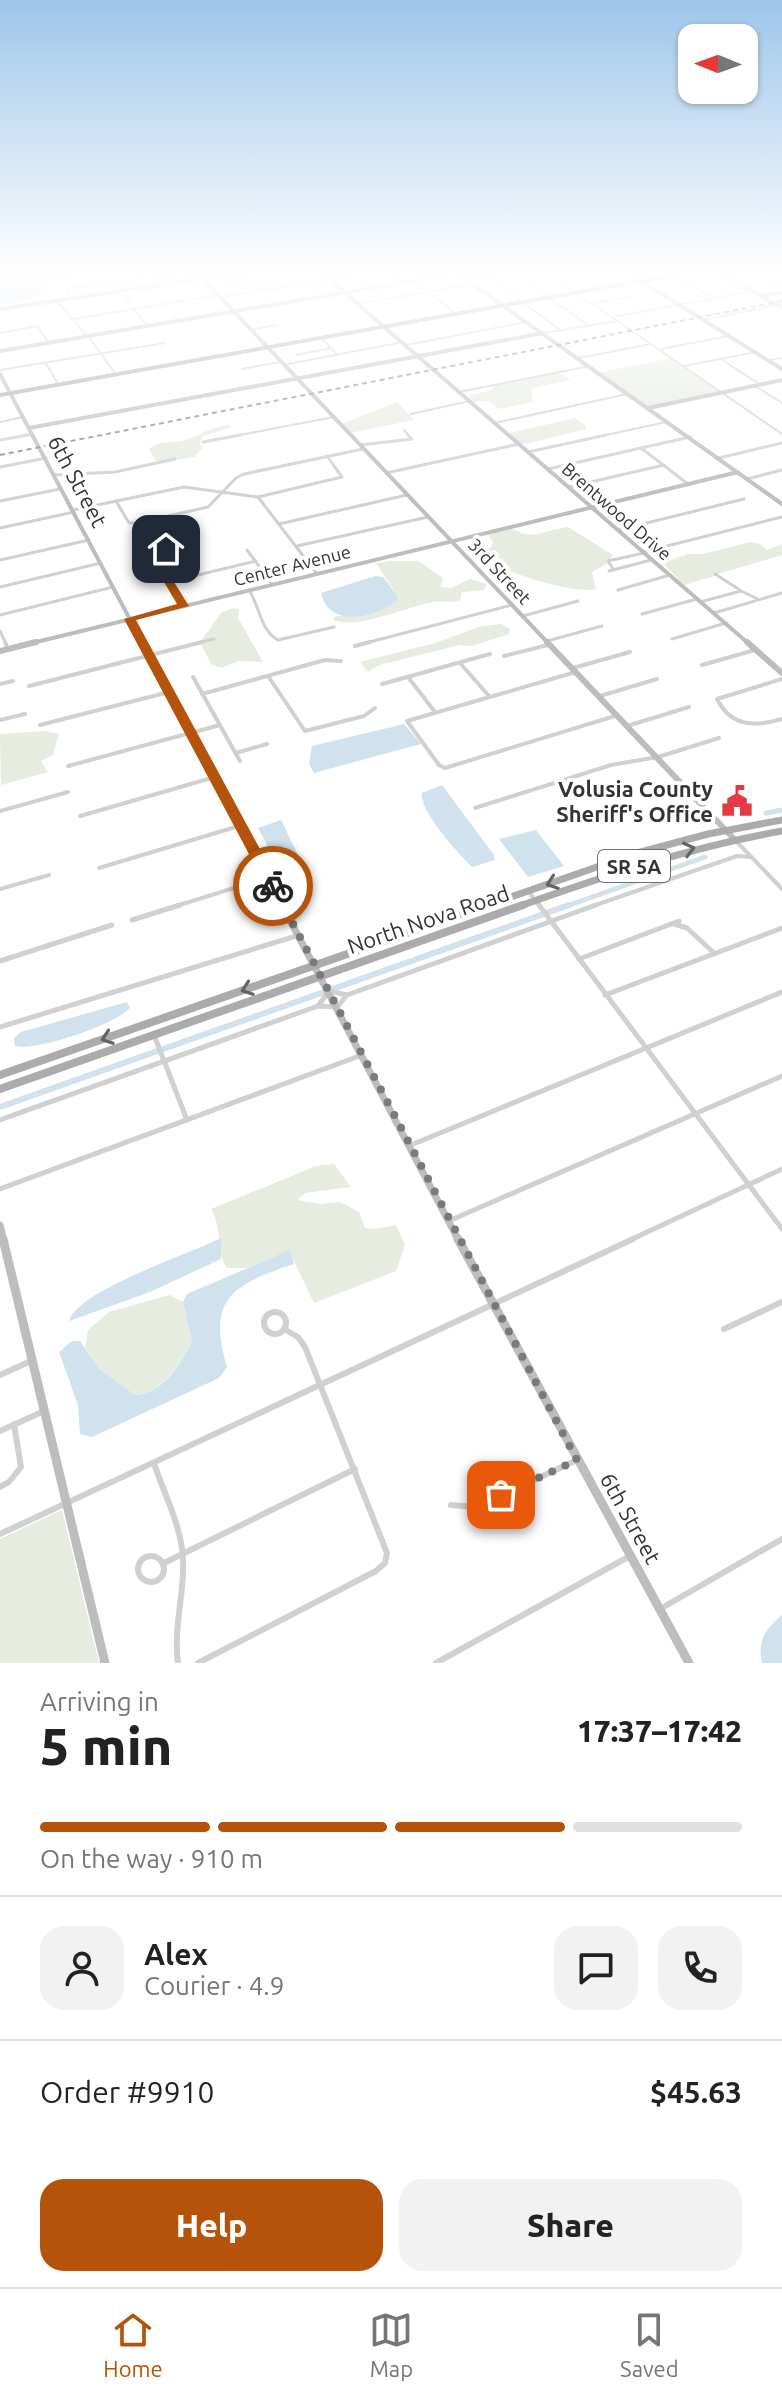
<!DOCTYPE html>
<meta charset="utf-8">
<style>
:root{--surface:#fff;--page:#f2f2f2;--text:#222;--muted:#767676;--line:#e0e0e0;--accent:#b45309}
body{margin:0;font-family:Ubuntu,sans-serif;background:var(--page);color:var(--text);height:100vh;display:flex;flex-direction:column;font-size:30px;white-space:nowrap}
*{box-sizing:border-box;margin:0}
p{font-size:26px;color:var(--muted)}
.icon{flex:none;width:44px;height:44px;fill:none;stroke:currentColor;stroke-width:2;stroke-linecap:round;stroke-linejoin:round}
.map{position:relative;height:1663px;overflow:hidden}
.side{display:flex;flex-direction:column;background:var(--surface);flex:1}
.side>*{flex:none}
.needle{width:52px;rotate:271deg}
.tools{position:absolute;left:678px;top:24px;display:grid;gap:16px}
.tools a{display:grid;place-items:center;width:80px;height:80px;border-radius:16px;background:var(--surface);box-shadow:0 2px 6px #0004;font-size:40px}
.pin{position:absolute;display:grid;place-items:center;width:68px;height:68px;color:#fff;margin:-34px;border-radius:16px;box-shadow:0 4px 12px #0006}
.courier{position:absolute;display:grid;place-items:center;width:80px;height:80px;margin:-40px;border:6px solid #b45309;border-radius:50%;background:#fff;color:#222;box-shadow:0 2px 10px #0007}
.headline em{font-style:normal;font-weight:800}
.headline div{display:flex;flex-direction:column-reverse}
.headline{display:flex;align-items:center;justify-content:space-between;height:136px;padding:0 40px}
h1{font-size:52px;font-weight:800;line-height:60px}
.bar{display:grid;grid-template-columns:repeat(4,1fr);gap:12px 8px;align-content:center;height:96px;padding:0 40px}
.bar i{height:10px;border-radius:6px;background:var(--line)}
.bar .selected{background:var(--accent)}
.bar p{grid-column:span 4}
.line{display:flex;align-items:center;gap:20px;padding:0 40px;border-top:2px solid var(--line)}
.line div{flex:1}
.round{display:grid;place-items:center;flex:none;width:84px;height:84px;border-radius:24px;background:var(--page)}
.cta{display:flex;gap:16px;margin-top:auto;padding:16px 40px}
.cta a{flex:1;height:92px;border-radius:24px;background:var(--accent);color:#fff;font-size:32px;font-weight:800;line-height:92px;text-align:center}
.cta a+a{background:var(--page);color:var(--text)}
.menu{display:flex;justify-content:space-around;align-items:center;height:112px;border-top:2px solid var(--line);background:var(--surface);font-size:22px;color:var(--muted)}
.menu a{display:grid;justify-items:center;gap:4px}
.menu .selected{color:var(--accent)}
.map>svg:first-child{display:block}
</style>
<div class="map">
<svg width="782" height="1663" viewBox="0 0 782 1663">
<rect width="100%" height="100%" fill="#fff"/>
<g fill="#e6ecdf">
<polygon points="672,358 721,392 648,408 600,372"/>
<polygon points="558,373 571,380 532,388 532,402 499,409 489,401 474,402 468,396 491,390 495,386"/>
<polygon points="397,402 414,420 350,433 342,424"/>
<polygon points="575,418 586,426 586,429 530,443 520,443 509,433"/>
<path d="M228 425 232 427 203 436 199 444 203 448 194 457 160 463 177 459 157 462 149 449C160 439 173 444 186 440 202 434 211 427 228 425Z"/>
<path d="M568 527 613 555 606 564 592 572 596 589C573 595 490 570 477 550L490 548 493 543 488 534 512 528C530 542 548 529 568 527Z"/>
<polygon points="750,542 760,544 767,550 782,544 782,555 718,574 713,573 714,576 684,585 663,563 688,554 703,554"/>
<path d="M389 561H418L443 578 440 587 451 588 470 579 487 584 484 590 462 592 460 600C451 604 444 600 434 602 407 606 359 630 333 620L336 616H354L397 595 376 563Z"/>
<polygon points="233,608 239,609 238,618 263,662 239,661 221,668 211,664 201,644 216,640 201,641 221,613"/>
<polygon points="501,624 510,629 509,634 472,646 460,645 379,665 368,672 360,662 435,643 482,626"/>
<polygon points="45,731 59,734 53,755 41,761 48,772 1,785 0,734"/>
<path d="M334 1164 351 1187 305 1193 298 1200 320 1204 340 1202 359 1212 365 1228 375 1229 396 1225 405 1245 396 1271 314 1303 289 1251 247 1268H227C215 1250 223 1229 211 1209L316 1166Z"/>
<path d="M169 1295 183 1302 192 1342C177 1366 165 1391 135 1395L98 1369 85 1347 88 1330 109 1312Z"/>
<polygon points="62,1510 99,1663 0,1663 0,1539"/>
</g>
<g fill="#cfe2ee">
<polygon points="0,273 105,273 42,282 46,288 31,299 0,305"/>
<path d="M375 576 383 577 397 595V600C375 618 329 629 321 593Z"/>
<polygon points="404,724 421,744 314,773 309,764 312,746"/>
<path d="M442 785 494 855 495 860 472 867C458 853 419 811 422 793Z"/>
<polygon points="281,820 301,861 279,867 258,828"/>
<polygon points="536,830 564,866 528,877 499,839"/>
<path d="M127 1002 130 1008C114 1025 38 1051 15 1046L14 1038 21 1032Z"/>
<path d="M221 1238V1259L150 1292 69 1321C78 1290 190 1254 221 1238Z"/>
<path d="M290 1250 294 1264C234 1284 206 1298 227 1367L219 1378 92 1437 80 1434 78 1405 59 1352 72 1341H80L99 1369 135 1395C165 1392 178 1366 192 1342L183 1302 187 1294Z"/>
<path d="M782 1615V1663H762C757 1641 766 1628 782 1615Z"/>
</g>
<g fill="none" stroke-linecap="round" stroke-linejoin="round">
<g stroke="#cfe2ee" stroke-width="5">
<polyline points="766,813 782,810"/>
<polyline points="564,907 705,857"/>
</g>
<polyline stroke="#cfe2ee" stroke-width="6" points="0,1107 569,905"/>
<g stroke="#d0d0d0" stroke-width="2">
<polyline points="152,273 166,273"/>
<polyline points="240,273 259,290"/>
<polyline points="253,273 268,288"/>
<polyline points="264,273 278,288"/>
<polyline points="279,273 280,277"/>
<polyline points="290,273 294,276"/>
<polyline points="391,273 404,283"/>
<polyline points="483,273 520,300"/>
<polyline points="514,273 546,295"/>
<polyline points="546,273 572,291"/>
<polyline points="753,273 782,289"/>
<polyline points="234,274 252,292"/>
<polyline points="223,275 235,288"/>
<polyline points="674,275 713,298"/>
<polyline points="158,280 197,274"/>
<polyline points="468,280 513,273"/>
<polyline points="769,282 782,279"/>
<polyline points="120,291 147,326"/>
<polyline points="575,292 782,434"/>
<polyline points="220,297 376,273"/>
<polyline points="435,297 453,311"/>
<polyline points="548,297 589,326"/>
<polyline points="72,298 67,289 154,276 161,284"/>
<polyline points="57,301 87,336"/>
<polyline points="522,302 562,331"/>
<polyline points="591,303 634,296"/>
<polyline points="357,304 479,283"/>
<polyline points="613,317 753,291"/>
<polyline points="73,319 218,295"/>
<polyline points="703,320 782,304"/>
<polyline points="250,330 277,325"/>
<polyline points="0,333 38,326 48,342"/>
<polyline points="543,333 618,321"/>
<polyline points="88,336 114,372"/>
<polyline points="321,338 338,355"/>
<polyline points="406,345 527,322"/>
<polyline points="661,349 729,336"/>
<polyline points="296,355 332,348"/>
<polyline points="579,358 650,344"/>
<polyline points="721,359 759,384"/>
<polyline points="769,360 782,358"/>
<polyline points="45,362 57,382"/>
<polyline points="283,365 403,342"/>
<polyline points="684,366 756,352"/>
<polyline points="242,369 280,362"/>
<polyline points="0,370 165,343"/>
<polyline points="755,386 782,403"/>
<polyline points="459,392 590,366"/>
<polyline points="411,414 470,401"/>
<polyline points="0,422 23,417"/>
<polyline points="495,423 627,394"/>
<polyline points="404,430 410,437"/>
<polyline points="17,437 33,434"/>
<polyline points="229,437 334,417"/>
<polyline points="597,437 666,422"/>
</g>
<g stroke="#d0d0d0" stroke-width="3">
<polyline points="0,440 28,435"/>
<polyline points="203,442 240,435"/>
<polyline points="360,445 412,439 408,435"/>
<polyline points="641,448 688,484"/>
<polyline points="528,452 606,435"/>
<polyline points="719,458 782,443"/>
<polyline points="0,467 46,458"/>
<polyline points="548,469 690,437"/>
<polyline points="386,473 519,444"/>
<polyline points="54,475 115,472 175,459"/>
<polyline points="747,479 782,470"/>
<polyline points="569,487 664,465"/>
<polyline points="258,497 317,574"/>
<polyline points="0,501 60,489"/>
<polyline points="116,501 129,523 137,523 208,507 236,478 244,474 363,449"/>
<polyline points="73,510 184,487 258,497 342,477 327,456"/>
<polyline points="279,524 407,495"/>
<polyline points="0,528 74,512"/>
<polyline points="618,530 744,499"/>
<polyline points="297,546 428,517"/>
<polyline points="247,550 272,584"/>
<polyline points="643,552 782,517"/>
<polyline points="165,554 149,548 166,545 169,582 184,606"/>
<polyline points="0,560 89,540"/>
<polyline points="614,570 608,561 644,553"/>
<polyline points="609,571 651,560"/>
<polyline points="715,574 740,590"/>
<polyline points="169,582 256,561"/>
<polyline points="0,587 101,563"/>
<path d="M249 590C260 607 260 630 278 640L334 627"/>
<polyline points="618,590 670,575"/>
<polyline points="700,602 741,591 758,599"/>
<polyline points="714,613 782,593"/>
<polyline points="642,614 697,599"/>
<polyline points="0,615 113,587"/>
<polyline points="523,616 578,601"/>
<polyline points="0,631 6,644"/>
<polyline points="672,639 726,623"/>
<polyline points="547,641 602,626"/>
<polyline points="194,644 214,639"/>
<polyline points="362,644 512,605"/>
</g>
<g stroke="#d0d0d0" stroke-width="4">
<polyline points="5,642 8,650"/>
<polyline points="355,646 370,642"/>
<polyline points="504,656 548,645"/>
<polyline points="460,663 489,696"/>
<polyline points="702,665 755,650"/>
<polyline points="573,668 630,652"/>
<polyline points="576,672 407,721 439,765 445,768 615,716"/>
<polyline points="268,676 305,731 364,716 375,708"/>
<polyline points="193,677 240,761"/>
<polyline points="408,677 435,712"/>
<path d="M782 679 717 699C731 727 755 727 782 719"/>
<polyline points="0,684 13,681"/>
<polyline points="382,684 490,654"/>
<polyline points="29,686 202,642"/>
<polyline points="202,694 325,660 341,661"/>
<polyline points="600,696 657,679"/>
<polyline points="0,720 25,714"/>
<polyline points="40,725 169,692"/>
<polyline points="627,726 689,707"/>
<polyline points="236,753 267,744"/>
<polyline points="68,766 220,725"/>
<polyline points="475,808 611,765 658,757 719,738"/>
<polyline points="0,811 68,792"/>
<polyline points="80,816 215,777"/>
<polyline points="736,841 782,889"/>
<polyline points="99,868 239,826"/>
<polyline points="0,889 49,875"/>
<polyline points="529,892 540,907"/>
<polyline points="173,907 266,878"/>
<polyline points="590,907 737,856 751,857"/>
</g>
<g stroke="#d0d0d0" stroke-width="5">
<polyline points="539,905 782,1229"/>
<polyline points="132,920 180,905"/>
<polyline points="674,924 687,928 714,953"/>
<polyline points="579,959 679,921"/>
<polyline points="0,961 112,925"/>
<polyline points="605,995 782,928"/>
<polyline points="318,1006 329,991 347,995"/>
<polyline points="0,1027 296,936"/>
<polyline points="154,1035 187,1120"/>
<polyline points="0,1120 318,1006 337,1007 347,995 596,905"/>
<polyline points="411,1145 782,992"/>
<polyline points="0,1189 362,1055"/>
<polyline points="451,1220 782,1076"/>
<polyline points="628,1241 782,1169"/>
</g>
<g stroke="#d0d0d0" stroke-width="6">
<circle cx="275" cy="1323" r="11"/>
<polyline points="724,1329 782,1302"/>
<polyline points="0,1375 31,1361"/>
<polyline points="0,1431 42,1412"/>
<path d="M154 1463C164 1494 181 1525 183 1558 185 1593 173 1627 178 1663"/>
<polyline points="0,1487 9,1482 21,1467 14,1424"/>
<polyline points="451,1505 476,1507 577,1460"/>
<polyline points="0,1534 633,1239"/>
<circle cx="151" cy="1569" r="13"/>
<polyline points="164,1563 355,1469"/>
<polyline points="660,1609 782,1539"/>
<polyline points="198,1663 376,1571 385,1563 387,1553 305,1347 298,1337 284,1329"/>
<polyline points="436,1663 630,1556"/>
</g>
<g stroke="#bdbdbd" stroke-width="4">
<polyline points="322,273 749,644"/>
<polyline points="457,273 782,504"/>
<polyline points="628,273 782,369"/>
<polyline points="720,273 782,308"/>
<polyline points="202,278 549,644"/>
<polyline points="761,296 782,292"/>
<polyline points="0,309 241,273"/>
<polyline points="0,351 460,273"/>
<polyline points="0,374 143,644"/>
<polyline points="648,408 782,380"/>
<polyline points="29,428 543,333"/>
<polyline points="28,644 738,472"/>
</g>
<g stroke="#bdbdbd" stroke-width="6">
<polyline points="142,642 283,907"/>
<polyline points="547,642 735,840"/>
<polyline points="747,642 782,673"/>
<polyline points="0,651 36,642"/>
</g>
<g stroke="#bdbdbd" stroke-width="7">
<polyline points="282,905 459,1241"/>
<polyline points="0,1225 4,1241"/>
</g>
<g stroke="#bdbdbd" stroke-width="9">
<polyline points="3,1239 105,1663"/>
<polyline points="458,1239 689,1663"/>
</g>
<polyline stroke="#ababab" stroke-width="4" points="0,395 686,273"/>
<g stroke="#ababab" stroke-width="7">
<polyline points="482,907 637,853 708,834 782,820"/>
<path d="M517 907C605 876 690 847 782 831"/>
</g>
<g stroke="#ababab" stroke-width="8">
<polyline points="0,1075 488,905"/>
<polyline points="0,1089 523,905"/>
</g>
<polyline stroke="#888" stroke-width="2" stroke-dasharray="5 4" stroke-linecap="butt" points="0,455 782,301"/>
</g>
<defs><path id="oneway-chevron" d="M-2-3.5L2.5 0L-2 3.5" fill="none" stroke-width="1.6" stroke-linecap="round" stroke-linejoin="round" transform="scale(2)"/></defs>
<g stroke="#636363">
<use href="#oneway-chevron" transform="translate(689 849) rotate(-14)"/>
<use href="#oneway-chevron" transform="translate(552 883) rotate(161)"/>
<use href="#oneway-chevron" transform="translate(247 989) rotate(161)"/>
<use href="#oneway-chevron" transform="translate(107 1038) rotate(161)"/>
</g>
<linearGradient id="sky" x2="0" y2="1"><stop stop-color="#9ec6ea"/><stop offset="0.54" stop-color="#fff"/><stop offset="1" stop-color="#fff" stop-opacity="0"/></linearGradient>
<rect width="782" height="506" fill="url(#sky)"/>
<polygon fill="#b45309" points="166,546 171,549 174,582 189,606 136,620 280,886 278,890 273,891 266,886 124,619 177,604 164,582 161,549"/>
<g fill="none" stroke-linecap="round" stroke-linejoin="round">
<polyline stroke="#7a7a7a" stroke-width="8" stroke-dasharray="0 14.4" points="273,886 577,1460 501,1495"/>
</g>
<defs>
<symbol id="civic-bare" viewBox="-9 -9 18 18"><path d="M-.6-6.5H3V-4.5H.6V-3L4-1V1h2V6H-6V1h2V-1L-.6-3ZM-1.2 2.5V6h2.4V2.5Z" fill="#e63946" stroke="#fff" stroke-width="2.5" paint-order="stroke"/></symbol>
</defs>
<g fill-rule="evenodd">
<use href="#civic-bare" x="715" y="779" width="44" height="44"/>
</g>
<g text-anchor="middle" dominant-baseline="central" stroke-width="8" stroke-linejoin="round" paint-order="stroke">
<g font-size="18" fill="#333" stroke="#fff">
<text transform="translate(617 511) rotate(41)">Brentwood Drive</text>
<text transform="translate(292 565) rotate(-14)">Center Avenue</text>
<text transform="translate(500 571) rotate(47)">3rd Street</text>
</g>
<rect fill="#fff" stroke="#707070" stroke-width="2" x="598" y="850" width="72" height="32" rx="6"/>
<g font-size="20" font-weight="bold" fill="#333">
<text x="634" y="866">SR 5A</text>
</g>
<g font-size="22" fill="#333" stroke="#fff">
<text transform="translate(78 481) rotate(62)">6th Street</text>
<text transform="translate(428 919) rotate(-19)">North Nova Road</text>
<text transform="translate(631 1518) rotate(61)">6th Street</text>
</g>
<g font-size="22" font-weight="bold" fill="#333" stroke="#fff" text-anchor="end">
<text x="713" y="788">Volusia County<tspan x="713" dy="25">Sheriff's Office</tspan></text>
</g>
</g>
</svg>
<div class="tools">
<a><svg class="needle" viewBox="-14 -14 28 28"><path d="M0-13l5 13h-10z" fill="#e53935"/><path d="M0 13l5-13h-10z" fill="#767676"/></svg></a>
</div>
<div class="pin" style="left:501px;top:1495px;background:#ea580c"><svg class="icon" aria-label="bag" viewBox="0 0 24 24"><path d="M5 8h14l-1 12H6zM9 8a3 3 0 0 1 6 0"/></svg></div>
<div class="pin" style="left:166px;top:549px;background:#1f2937"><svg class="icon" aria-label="home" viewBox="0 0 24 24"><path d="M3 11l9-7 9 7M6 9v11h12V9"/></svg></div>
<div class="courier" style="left:273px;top:886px"><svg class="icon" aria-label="bike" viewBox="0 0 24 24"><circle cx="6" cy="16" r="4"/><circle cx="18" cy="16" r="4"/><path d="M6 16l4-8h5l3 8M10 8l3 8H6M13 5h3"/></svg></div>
</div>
<section class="side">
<div class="headline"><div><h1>5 min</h1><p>Arriving in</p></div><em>17:37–17:42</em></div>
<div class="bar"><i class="selected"></i><i class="selected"></i><i class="selected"></i><i></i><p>On the way · 910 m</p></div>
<div class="line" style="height:144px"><a class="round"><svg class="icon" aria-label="person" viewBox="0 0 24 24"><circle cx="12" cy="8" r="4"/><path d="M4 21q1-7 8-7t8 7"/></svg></a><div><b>Alex</b><p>Courier · 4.9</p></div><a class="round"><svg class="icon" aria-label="chat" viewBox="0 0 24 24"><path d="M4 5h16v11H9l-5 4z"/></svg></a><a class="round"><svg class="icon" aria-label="phone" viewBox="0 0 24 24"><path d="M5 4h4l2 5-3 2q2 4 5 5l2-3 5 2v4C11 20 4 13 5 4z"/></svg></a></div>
<div class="line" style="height:104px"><div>Order #9910</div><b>$45.63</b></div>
<div class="cta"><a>Help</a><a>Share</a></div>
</section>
<nav class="menu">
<a class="selected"><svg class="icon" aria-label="home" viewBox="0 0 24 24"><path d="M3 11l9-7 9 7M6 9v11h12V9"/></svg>Home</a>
<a><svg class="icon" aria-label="map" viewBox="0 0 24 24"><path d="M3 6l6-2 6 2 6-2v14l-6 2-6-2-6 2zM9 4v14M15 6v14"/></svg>Map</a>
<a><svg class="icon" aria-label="saved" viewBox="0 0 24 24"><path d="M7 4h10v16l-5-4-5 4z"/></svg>Saved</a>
</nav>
